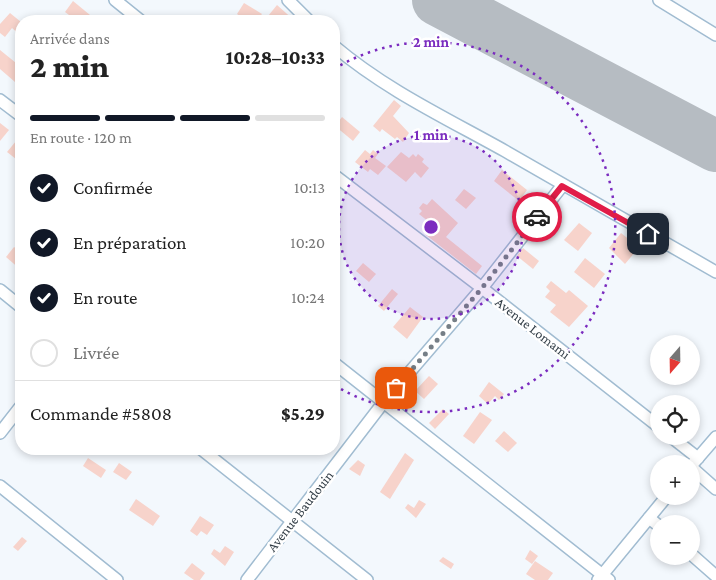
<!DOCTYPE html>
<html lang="fr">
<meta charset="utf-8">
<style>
:root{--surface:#fff;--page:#f2f2f2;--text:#222;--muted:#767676;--line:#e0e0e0;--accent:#111827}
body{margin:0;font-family:"Crimson Pro",serif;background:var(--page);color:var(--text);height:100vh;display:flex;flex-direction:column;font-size:19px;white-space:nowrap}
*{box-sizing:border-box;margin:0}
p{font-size:16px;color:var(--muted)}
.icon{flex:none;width:28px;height:28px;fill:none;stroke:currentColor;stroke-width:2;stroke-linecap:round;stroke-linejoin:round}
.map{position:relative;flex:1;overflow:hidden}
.details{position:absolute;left:15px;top:15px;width:325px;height:440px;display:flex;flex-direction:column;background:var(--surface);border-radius:20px;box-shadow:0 2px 8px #0003}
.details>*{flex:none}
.needle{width:32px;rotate:200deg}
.controls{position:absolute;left:650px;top:335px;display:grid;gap:10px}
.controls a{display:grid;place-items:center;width:50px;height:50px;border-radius:50%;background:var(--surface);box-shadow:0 2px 8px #0003;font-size:25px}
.pin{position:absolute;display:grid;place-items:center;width:42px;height:42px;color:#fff;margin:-21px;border-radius:10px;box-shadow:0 2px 8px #0006}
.courier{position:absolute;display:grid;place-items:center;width:50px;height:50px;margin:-25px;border:4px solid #e11d48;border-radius:50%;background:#fff;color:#222;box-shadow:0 1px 6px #0007}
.headline em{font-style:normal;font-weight:800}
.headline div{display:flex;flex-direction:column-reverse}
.headline{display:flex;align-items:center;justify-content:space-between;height:85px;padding:0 15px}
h1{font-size:32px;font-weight:800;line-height:38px}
.bar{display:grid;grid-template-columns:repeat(4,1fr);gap:8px 5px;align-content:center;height:60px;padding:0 15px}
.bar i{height:6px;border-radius:4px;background:var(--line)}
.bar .selected{background:var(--accent)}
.bar p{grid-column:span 4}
.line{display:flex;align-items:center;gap:12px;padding:0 15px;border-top:1px solid var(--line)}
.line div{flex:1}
ol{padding:0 15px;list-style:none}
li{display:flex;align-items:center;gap:15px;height:55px}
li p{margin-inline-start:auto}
li .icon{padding:5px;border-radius:50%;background:var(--accent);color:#fff;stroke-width:4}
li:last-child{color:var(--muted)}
li i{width:28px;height:28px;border:2px solid var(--line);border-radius:50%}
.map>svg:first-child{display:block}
</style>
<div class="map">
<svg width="716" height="580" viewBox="0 0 716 580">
<rect width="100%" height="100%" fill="#f3f8fd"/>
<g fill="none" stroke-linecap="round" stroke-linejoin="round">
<polyline stroke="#b6bcc2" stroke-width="52" points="438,0 716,146"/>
</g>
<g fill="#f7d3cb">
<polygon points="73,1 90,15 85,21 77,21 65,12"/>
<polygon points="244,3 262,14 256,21 247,21 237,14"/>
<polygon points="277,5 295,21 264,21"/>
<polygon points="10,13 21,22 21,36 12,28 5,37 0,33 0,24"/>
<polygon points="0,50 21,67 21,81 18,78 15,82 0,69"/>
<polygon points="394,100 401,106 393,116 409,133 403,142 397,137 395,139 382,129 380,132 373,126"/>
<polygon points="342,117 360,132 353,141 335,126"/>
<polygon points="0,123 9,130 0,141"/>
<polygon points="21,135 21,153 16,159 7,152"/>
<polygon points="365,150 370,154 373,150 378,154 375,158 386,166 378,175 370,169 368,172 355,162"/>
<polygon points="401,152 409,158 413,154 416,157 418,154 424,159 422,162 429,168 421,178 415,172 406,182 387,167"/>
<polygon points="502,170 527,190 519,201 494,181"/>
<polygon points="464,189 476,198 466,209 455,200"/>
<polygon points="432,199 458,223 446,237 482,266 476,274 426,235 434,226 419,214 422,211 419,208 423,203 427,205"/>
<polygon points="579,223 592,233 578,251 564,240"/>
<polygon points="621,233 631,241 633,239 641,245 625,264 609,248"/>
<polygon points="14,247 21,252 21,270 6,257"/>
<polygon points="523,248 539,261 533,269 517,256"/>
<polygon points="585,258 605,274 594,288 574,272"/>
<polygon points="363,263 376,274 369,282 356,271"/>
<polygon points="551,281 566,293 569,290 588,306 569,327 550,312 556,305 545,297 550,291 546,287"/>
<polygon points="392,289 398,294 384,311 378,306"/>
<polygon points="410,307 423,317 407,339 393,327"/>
<polygon points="429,376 438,384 424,399 415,391"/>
<polygon points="489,382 504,394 499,400 495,396 488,404 479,396"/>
<polygon points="443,409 449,414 435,429 429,423"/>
<polygon points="480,412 492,420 474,444 463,436"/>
<polygon points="504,431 517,443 508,452 495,441"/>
<polygon points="405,453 414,460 390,499 380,492"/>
<polygon points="88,458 106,470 101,478 83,466"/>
<polygon points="358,460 365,465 360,476 349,469"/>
<polygon points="119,463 132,472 126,480 113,472"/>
<polygon points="136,499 160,516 153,526 129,510"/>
<polygon points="419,500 426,504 416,518 405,508 408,504 414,508"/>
<polygon points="200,516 214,525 207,535 201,531 197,536 190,531"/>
<polygon points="22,537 27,541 18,551 13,547"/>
<polygon points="225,546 234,552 225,566 211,554 214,549 220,553"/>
<polygon points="530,550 538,556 532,564 525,559"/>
<polygon points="443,557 454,564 451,569 439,561"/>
<polygon points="535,561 553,573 548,580 535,580 526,574"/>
<polygon points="192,563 205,573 200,580 194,580 184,573"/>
</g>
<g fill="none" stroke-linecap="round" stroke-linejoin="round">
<defs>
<g id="minor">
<polyline points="115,0 141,21"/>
<polyline points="288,0 309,21"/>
<polyline points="659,0 716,35"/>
<path d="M334 46C386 90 446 118 505 151 576 191 646 232 716 272"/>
<polyline points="0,100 21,116"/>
<polyline points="334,175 482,288 659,427"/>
<polyline points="0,290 21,307"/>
<polyline points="334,363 609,580"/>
<polyline points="0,433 21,406"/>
<polyline points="670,436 698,458"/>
<polyline points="201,449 367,580"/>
<polyline points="691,466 716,437"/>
<polyline points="691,467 716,489"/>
<polyline points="0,486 117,580"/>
<polyline points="649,518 659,526"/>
<polyline points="691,554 716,576"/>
<polyline points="247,580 383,403 482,288 562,186"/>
<polyline points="598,580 667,496"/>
</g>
</defs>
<use href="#minor" stroke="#a1bcd1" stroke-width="14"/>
<use href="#minor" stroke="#fff" stroke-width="11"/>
</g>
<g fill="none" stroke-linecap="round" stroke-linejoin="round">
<polyline stroke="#767f87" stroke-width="5" stroke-dasharray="0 9" points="396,388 482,288 537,217"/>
<polyline stroke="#e11d48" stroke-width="6" points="537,217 562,186 648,234"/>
</g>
<circle cx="431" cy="227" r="92" fill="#7b2cbf" fill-opacity=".12"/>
<g fill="none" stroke="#7b2cbf" stroke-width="2.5" stroke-dasharray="2.5 5">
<circle cx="431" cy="227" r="92"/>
<path d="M334 69A185 185 0 1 1 334 385"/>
</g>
<g text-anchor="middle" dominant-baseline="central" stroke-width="5" stroke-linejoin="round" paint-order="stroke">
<g font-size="14" fill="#333e47" stroke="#fff">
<text transform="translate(533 328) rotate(38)">Avenue Lomami</text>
<text transform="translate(300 511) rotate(-52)">Avenue Baudouin</text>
</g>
</g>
<circle cx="431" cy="227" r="8" fill="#7b2cbf" stroke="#fff" stroke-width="2.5"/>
<g font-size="15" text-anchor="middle" font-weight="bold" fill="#7b2cbf" stroke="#fff" stroke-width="5" stroke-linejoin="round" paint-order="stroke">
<text x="431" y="47">2 min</text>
<text x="431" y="140">1 min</text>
</g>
</svg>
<div class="controls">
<a><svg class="needle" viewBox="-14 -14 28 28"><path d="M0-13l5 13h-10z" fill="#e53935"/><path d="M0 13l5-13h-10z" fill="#767676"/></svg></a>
<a><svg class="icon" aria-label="locate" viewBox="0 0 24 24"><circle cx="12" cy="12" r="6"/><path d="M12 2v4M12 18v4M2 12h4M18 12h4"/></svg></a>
<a>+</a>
<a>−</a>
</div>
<div class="pin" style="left:396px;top:388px;background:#ea580c"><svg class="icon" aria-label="bag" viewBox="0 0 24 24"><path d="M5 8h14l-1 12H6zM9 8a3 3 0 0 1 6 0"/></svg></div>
<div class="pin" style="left:648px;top:234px;background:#1f2937"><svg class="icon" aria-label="home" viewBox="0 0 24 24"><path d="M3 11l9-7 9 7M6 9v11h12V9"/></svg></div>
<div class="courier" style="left:537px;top:217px"><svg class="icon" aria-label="car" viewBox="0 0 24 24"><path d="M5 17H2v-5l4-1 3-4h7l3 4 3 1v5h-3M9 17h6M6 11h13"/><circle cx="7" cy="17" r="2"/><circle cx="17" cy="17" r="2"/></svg></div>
<section class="details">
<div class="headline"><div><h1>2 min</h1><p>Arrivée dans</p></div><em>10:28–10:33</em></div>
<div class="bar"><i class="selected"></i><i class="selected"></i><i class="selected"></i><i></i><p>En route · 120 m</p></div>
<ol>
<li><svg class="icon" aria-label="check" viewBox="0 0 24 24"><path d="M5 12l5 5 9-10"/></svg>Confirmée<p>10:13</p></li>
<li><svg class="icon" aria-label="check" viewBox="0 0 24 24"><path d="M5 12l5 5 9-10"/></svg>En préparation<p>10:20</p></li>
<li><svg class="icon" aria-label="check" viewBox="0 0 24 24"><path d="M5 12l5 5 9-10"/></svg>En route<p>10:24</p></li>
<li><i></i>Livrée</li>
</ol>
<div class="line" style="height:65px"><div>Commande #5808</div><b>$5.29</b></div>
</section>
</div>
